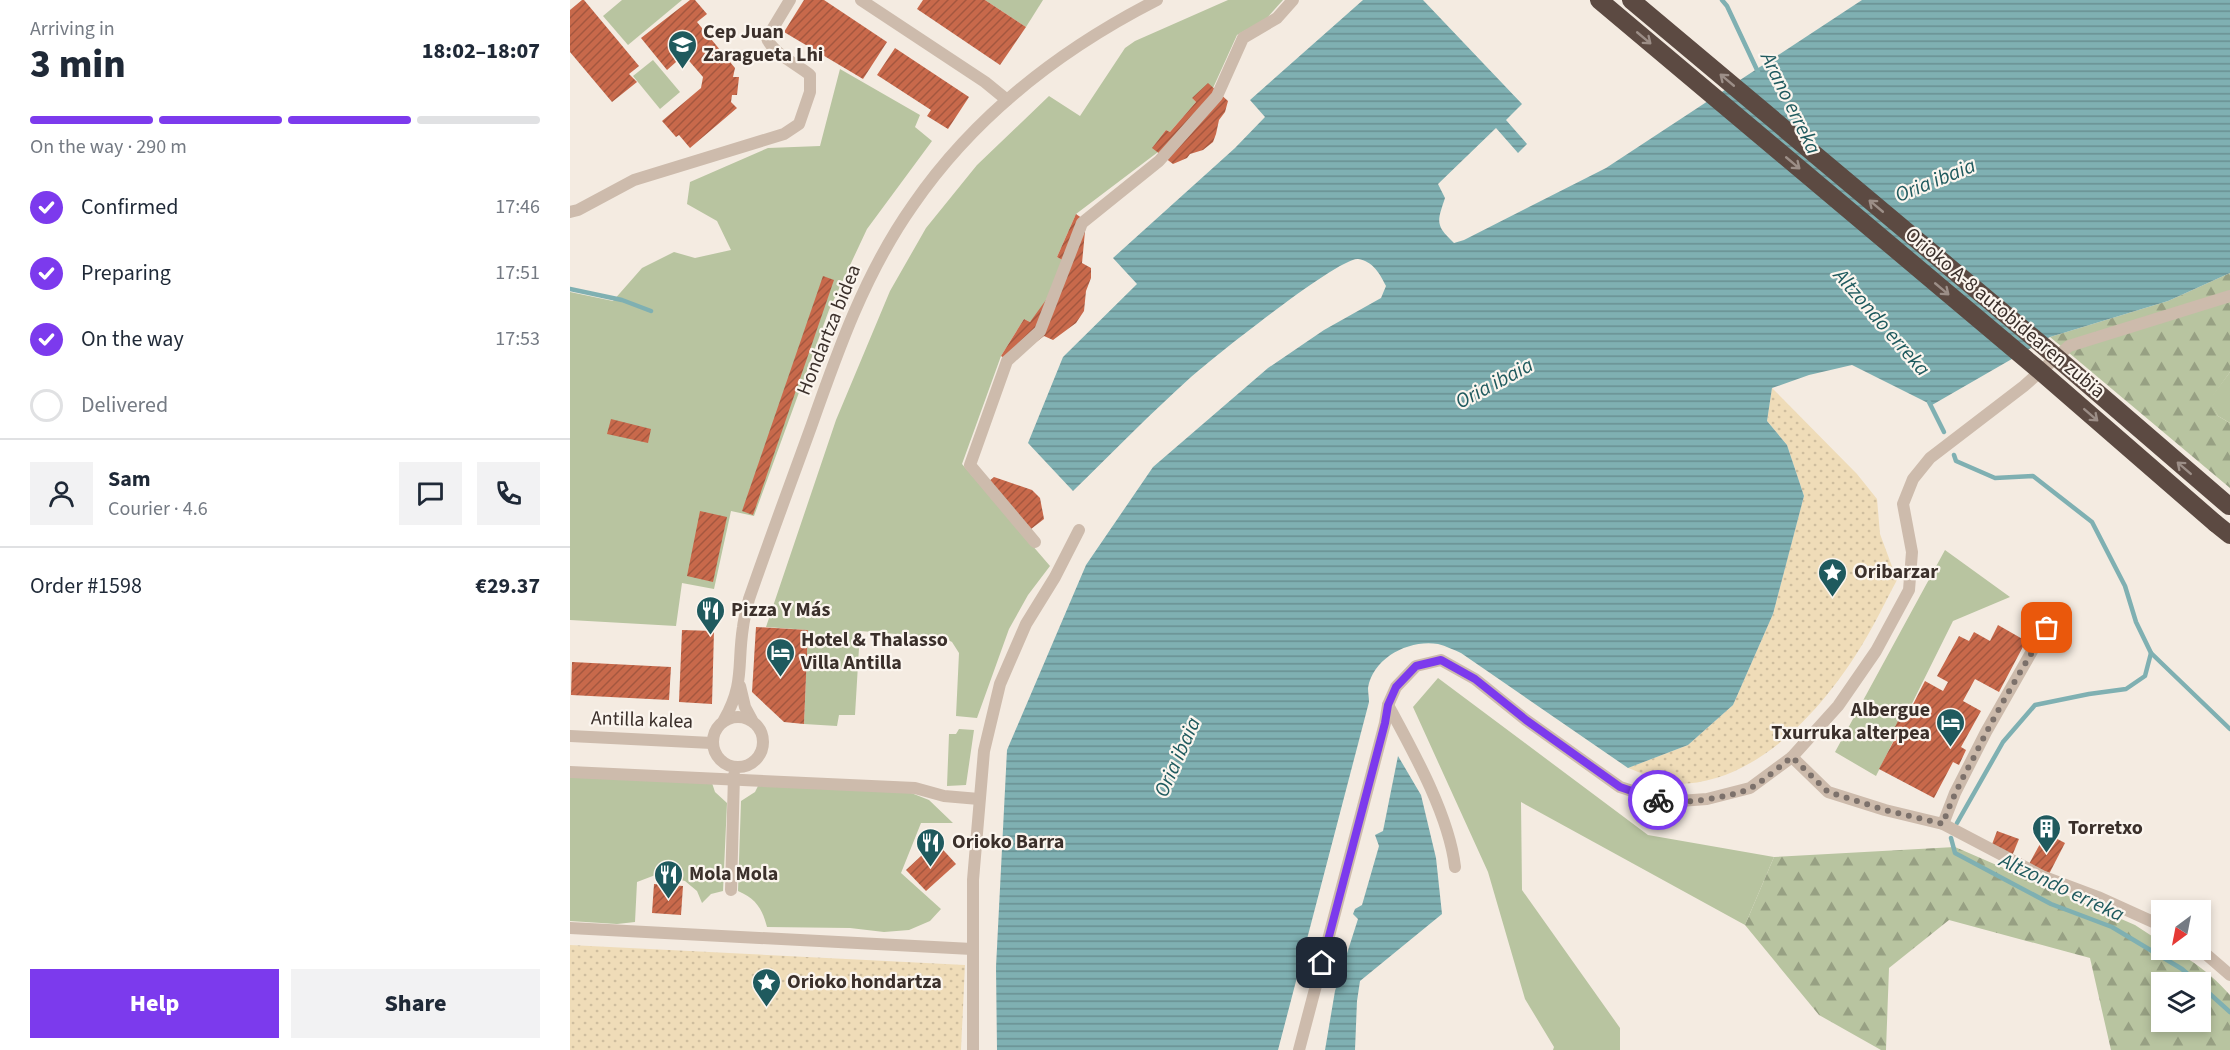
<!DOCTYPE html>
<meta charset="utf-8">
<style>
:root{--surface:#fff;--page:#f2f2f3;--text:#1f2937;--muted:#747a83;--line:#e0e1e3;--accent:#7c3aed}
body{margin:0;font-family:"Source Sans 3",sans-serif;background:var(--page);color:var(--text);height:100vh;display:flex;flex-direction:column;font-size:22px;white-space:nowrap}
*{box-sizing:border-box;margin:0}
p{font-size:20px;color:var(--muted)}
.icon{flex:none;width:33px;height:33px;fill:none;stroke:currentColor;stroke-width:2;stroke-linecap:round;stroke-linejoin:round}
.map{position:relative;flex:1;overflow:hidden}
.side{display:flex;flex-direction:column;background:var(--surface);width:570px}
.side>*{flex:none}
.needle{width:39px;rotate:212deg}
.controls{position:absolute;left:1581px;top:900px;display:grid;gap:12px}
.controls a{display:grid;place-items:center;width:60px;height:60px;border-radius:0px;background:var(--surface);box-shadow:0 3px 9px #0003;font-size:30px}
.pin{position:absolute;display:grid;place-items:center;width:51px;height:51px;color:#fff;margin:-26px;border-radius:12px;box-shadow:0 3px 9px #0006}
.courier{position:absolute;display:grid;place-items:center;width:60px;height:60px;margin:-30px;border:4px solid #7c3aed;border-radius:50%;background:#fff;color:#222;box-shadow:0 2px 8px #0007}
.summary em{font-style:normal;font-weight:800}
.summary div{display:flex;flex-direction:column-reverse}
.summary{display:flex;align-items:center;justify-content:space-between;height:102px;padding:0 30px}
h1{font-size:39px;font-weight:800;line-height:45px}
.bar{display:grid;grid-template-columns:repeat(4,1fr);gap:9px 6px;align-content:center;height:72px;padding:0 30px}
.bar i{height:8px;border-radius:4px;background:var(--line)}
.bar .on{background:var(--accent)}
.bar p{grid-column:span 4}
.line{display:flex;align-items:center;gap:15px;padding:0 30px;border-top:2px solid var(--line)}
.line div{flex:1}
.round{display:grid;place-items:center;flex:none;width:63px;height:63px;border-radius:0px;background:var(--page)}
ol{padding:0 30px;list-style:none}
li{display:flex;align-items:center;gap:18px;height:66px}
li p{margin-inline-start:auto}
li .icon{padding:6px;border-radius:50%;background:var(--accent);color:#fff;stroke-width:4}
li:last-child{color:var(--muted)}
li i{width:33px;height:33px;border:3px solid var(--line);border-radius:50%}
.primary-button{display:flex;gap:12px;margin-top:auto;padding:12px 30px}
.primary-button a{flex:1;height:69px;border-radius:0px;background:var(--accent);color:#fff;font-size:24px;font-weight:800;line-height:69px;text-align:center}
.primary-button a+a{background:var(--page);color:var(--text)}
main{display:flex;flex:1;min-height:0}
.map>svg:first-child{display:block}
</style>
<main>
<section class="side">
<div class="summary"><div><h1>3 min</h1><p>Arriving in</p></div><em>18:02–18:07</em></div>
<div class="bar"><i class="on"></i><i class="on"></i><i class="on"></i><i></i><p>On the way · 290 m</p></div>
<ol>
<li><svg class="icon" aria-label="check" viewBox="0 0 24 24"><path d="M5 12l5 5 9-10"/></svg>Confirmed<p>17:46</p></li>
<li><svg class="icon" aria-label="check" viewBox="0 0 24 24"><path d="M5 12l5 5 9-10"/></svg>Preparing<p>17:51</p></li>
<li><svg class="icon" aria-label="check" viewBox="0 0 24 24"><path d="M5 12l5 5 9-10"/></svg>On the way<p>17:53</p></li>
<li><i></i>Delivered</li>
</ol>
<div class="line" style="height:108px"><a class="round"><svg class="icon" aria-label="person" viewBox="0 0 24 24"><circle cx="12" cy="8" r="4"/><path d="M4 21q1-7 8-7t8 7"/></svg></a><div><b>Sam</b><p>Courier · 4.6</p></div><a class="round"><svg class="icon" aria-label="chat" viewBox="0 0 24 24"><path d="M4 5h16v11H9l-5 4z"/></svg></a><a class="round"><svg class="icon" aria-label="phone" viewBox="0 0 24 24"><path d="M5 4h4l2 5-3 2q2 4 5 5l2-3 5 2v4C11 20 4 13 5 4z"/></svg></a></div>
<div class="line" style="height:78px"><div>Order #1598</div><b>€29.37</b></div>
<div class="primary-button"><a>Help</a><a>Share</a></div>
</section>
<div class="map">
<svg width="1660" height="1050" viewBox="0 0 1660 1050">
<defs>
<pattern id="forest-firs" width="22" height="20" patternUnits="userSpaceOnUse" patternTransform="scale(1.5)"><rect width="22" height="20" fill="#b8c4a0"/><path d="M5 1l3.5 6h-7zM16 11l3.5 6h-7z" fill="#97a083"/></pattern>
<pattern id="sand-dots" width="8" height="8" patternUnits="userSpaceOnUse" patternTransform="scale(1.5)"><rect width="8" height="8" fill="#efdcb8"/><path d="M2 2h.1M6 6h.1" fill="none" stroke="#cebd9e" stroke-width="1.8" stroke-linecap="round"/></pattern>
<pattern id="water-rules" width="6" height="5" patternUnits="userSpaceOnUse" patternTransform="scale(1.5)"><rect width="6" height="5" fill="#7fb0b2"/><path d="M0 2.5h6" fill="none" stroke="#699091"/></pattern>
<pattern id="building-hatch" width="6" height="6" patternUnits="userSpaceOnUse" patternTransform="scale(1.5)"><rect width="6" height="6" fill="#c8694b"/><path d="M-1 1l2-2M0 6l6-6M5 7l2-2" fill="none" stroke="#a4573f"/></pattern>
</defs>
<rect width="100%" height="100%" fill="#f4ebe1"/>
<g fill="#b8c4a0">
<polygon points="52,0 112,0 58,45 33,16"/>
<polygon points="415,0 473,0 456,27"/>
<polygon points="658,0 713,0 696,19 667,35 643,88 622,98 626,102 600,132 596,130 583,147 588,152 506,214 487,257 494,261 473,307 460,322 454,319 431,356 392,464 480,566 458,595 439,629 407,718 386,716 389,653 382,642 374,638 290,631 285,715 269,715 267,726 234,724 238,630 196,627 266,420 320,291 356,228 407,165 479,96 510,116 555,48 565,41"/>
<polygon points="83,60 110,92 90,109 63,76"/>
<polygon points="270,69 350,115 345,127 362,141 297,229 259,310 184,516 161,511 144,589 112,583 106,626 0,620 0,292 43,301 72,268 104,252 125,258 161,250 147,221 117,204 120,182 198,148 250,146"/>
<polygon points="1660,372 1660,423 1648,416 1639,400"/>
<polygon points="1375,550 1440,597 1383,621 1306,776 1265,752"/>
<polygon points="868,678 1078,835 1204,857 1175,925 951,802 952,890 1050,1028 1050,1050 983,1050 984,1047 955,999 918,872 843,707"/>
<polygon points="389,729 404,730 396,785 377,786 379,734 386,734"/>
<polygon points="0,776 142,783 145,792 157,803 153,891 141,894 132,903 127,891 115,881 88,874 67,882 65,922 47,924 0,921"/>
<path d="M189 784 331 789 359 800 383 823H351L331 873 371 909 360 921 339 930 314 932 280 928 197 927C192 908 186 899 168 891L171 801 185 792Z"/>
</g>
<g fill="url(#forest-firs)" fill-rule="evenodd">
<polygon points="1660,273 1660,372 1640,400 1648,416 1660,423 1660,488 1480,337 1598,301"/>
<path d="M1385 847 1565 925 1591 942 1592 950C1614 950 1645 978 1660 995V1050H1541L1520 958 1379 920 1319 968 1316 1050H1311L1249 1015 1175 925 1204 857ZM1630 982V1022H1592V982Z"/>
</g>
<g fill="url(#sand-dots)">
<path d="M1202 388 1287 474 1307 499 1310 534 1327 580C1315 602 1305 624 1292 645 1254 708 1186 785 1106 784 1091 784 1072 773 1058 768L1118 745 1163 705 1203 614 1234 496 1217 445 1197 421Z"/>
<polygon points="0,945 395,965 391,1050 0,1050"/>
</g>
<g fill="url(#water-rules)">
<path d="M793 0H853L952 104 936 120 957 144 948 153 926 128 868 184 875 198C867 222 865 225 884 243L894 240 1036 168 1292 0H1660V273L1598 301 1480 337 1362 405 1282 365 1239 375 1202 388 1197 421 1217 445 1234 496 1203 614 1163 705 1118 745 1058 768 891 653C884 650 876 646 868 644 840 639 803 657 798 688 798 692 799 698 799 702L708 1050H427L426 967 437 750 516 565 583 467 698 368 754 330 811 298 816 286C810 274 803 261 788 259 769 257 641 359 621 377 581 413 542 453 503 491L458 443 493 357 567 284 543 258 665 148 695 117 680 100Z"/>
<polygon points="828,756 851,795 866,858 872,914 790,981 787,1001 785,1050 755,1050 765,991 788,919 783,914 785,909 792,905 809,846 805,835 813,831"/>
</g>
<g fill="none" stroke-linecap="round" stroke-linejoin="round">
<g stroke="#7fb0b2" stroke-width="4.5">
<polyline points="1152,0 1157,6 1188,72"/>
<polyline points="0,289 52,300 81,311"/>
<polyline points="1359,402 1374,432"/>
<polyline points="1384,455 1386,461 1425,478 1463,476 1522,522 1555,586 1566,622 1581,653 1660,729"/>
<polyline points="1387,823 1433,742 1465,705 1519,694 1556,689 1575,676 1581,653"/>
<polyline points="1381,838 1385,853 1481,904 1542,927 1612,969 1627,982"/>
<polyline points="1630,985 1660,1012"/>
</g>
</g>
<g fill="url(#building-hatch)">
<polygon points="12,0 14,0 69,66 59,74 67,82 42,102 0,52 0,10"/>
<polygon points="120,0 125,0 137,14 127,22 165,68 163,77 169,77 167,95 162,95 161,102 167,108 120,148 109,135 106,137 92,121 131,88 133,77 114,55 97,70 71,38"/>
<polygon points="234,0 254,0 317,42 293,79 214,32"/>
<polygon points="353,0 415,0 456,27 430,65 347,9"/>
<polygon points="325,48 399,97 378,129 357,116 361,110 307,75"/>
<polygon points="638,83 658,101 655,112 649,120 646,134 643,142 633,150 620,154 617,158 603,164 582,148 596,130 600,132 626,102 622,98"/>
<polygon points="506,214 516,221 512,263 521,268 521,278 516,291 514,311 506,323 483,340 474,336 440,362 431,356 454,319 460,322 481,293 494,261 487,257"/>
<polygon points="253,276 264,280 183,515 172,511"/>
<polygon points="41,419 81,429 78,443 37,434"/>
<polygon points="424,477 462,490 470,498 474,519 461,529 418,482"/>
<polygon points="130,511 157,517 143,582 117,576"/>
<polygon points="1428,625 1456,641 1429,692 1405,679 1393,701 1411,711 1391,747 1396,750 1389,765 1383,762 1364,798 1309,769 1329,731 1324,729 1331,715 1336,718 1355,681 1373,691 1378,682 1367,676 1389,636 1399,641 1404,632 1420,641"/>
<polygon points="186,627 238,630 234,724 214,722 182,692"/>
<polygon points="112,630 144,631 142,704 109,702"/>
<polygon points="2,662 101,667 99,700 1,695"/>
<polygon points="1427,831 1449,839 1442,856 1421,847"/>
<polygon points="1476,833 1495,843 1479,874 1459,864"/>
<polygon points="366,842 386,864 356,891 336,870"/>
<polygon points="84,884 113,886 111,915 82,913"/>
</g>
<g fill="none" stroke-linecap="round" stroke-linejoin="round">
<g stroke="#cdbbac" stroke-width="12">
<polyline points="291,0 415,82 437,100"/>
<path d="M0 212 8 210 64 180 214 134 229 124 240 92V75C228 65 201 52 197 38L220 0"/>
<polyline points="465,542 400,465 437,361 470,331 512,223 589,161 647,96 673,38 707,18 723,0"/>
<polyline points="170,686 175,707 182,720"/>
<path d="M818 705C843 751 879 815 885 867"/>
<circle cx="168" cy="742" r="25"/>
<path d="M154 720C175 683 167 665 173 627 174 618 177 608 179 599 199 541 220 485 241 427 268 350 295 273 343 205 405 115 491 49 587 0"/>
<polyline points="0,736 142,743"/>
<polyline points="1222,757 1258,792 1315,810 1373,824 1472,876 1528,897 1592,926"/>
<polyline points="0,772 345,788 374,796 409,799"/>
<polyline points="1373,824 1385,793 1416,732 1482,616"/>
<polyline points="161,890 164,775"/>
<polyline points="0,928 402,949"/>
<polyline points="1630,949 1660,975"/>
<polyline points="403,1050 403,880 414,751 430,684 456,624 485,577 509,530"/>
<polyline points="729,1050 815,723 818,705 826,687 846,666 871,660 905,679 956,720 1050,787 1096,802 1137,799 1180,788 1222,757 1268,706 1306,651 1339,590 1342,552 1333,504 1343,479 1360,458 1454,386 1499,346 1660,296"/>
</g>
<polyline stroke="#5c4a42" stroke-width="18" points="1645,523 1660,535"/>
<g stroke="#5c4a42" stroke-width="18">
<polyline points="1029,0 1463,365 1645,523"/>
<polyline points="1061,0 1478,350 1659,506"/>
</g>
</g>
<defs><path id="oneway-shaft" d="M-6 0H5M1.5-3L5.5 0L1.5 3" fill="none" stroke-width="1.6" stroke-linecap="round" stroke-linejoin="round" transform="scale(1.5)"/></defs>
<g stroke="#9c8e87">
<use href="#oneway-shaft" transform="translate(1074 38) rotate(40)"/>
<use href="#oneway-shaft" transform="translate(1157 80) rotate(-140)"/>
<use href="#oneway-shaft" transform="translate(1223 163) rotate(40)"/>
<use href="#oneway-shaft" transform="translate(1306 206) rotate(-140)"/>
<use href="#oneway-shaft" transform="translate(1372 289) rotate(40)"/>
<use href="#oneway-shaft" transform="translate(1521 415) rotate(41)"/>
<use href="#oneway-shaft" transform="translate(1614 468) rotate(-139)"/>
</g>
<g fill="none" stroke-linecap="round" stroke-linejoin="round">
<path stroke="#7c716b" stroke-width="6" stroke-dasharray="0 10.8" d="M1088 800C1107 806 1163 797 1181 788 1195 780 1209 767 1222 757L1258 792 1315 810 1373 824C1381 800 1392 779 1404 757 1426 712 1451 670 1477 628"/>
<polyline stroke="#7c3aed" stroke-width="8" points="752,963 815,723 818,705 826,687 846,666 871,660 905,679 956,720 1050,787 1088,800"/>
</g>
<defs>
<symbol id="school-pin" viewBox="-11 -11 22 30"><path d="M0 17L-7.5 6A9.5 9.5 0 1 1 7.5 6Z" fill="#1f5a5e" stroke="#fbf5ee"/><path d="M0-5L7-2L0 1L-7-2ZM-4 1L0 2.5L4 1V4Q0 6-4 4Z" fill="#fff"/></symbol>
<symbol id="sight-pin" viewBox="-11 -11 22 30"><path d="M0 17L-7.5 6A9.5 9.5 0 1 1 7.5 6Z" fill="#1f5a5e" stroke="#fbf5ee"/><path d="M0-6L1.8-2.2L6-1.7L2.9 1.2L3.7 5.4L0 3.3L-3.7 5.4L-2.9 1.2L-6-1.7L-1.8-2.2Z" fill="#fff"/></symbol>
<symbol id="restaurant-pin" viewBox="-11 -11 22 30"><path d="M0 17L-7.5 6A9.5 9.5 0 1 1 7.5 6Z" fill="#1f5a5e" stroke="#fbf5ee"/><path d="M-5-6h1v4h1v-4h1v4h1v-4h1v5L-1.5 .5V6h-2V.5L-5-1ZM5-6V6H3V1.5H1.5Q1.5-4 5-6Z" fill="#fff"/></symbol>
<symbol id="hotel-pin" viewBox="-11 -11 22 30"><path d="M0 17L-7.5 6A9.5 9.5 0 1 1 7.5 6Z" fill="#1f5a5e" stroke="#fbf5ee"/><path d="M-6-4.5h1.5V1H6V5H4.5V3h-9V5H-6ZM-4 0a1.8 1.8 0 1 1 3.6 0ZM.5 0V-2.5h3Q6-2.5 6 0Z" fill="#fff"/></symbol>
<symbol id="building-pin" viewBox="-11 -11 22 30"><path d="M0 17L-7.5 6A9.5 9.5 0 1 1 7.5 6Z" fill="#1f5a5e" stroke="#fbf5ee"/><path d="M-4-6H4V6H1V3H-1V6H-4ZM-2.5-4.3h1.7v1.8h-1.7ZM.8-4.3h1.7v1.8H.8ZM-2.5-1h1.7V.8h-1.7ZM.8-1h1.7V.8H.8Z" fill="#fff"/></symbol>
</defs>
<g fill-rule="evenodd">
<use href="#school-pin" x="96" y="28" width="33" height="45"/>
<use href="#sight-pin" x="1246" y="556" width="33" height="45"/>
<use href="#restaurant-pin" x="124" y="594" width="33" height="45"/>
<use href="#hotel-pin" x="194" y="636" width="33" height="45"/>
<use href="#hotel-pin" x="1364" y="706" width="33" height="45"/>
<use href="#building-pin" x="1460" y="812" width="33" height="45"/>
<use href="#restaurant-pin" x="344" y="826" width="33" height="45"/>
<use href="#restaurant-pin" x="82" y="858" width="33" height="45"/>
<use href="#sight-pin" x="180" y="966" width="33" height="45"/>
</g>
<g text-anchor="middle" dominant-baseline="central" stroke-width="4.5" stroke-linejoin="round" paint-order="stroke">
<g font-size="20" font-weight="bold" fill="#3b302b" stroke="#fbf5ee" text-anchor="start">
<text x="133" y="32">Cep Juan<tspan x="133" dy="23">Zaragueta Lhi</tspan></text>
<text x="1284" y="572">Oribarzar</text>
<text x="161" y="610">Pizza Y Más</text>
<text x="231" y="640">Hotel &amp; Thalasso<tspan x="231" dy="23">Villa Antilla</tspan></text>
<text x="1360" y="710" text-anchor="end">Albergue<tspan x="1360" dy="23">Txurruka alterpea</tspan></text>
<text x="1498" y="828">Torretxo</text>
<text x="382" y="842">Orioko Barra</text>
<text x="119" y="874">Mola Mola</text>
<text x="217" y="982">Orioko hondartza</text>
</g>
<g font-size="20" fill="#3b302b" stroke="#fbf5ee">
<text transform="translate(1435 313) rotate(40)">Orioko A-8 autobidearen zubia</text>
<text transform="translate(259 330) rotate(-68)">Hondartza bidea</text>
<text transform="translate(72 720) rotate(2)">Antilla kalea</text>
</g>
<g font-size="21" font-style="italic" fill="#1f5a5e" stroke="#fbf5ee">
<text transform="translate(1221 103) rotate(64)">Arano erreka</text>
<text transform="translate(1365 180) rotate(-22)">Oria ibaia</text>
<text transform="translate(1312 322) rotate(49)">Altzondo erreka</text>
<text transform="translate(924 383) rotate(-28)">Oria ibaia</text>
<text transform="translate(607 757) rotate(-66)">Oria ibaia</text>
<text transform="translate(1492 887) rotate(25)">Altzondo erreka</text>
</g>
</g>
</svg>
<div class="controls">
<a><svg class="needle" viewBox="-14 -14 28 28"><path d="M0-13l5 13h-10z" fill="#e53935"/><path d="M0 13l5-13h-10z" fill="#747a83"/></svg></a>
<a><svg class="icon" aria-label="layers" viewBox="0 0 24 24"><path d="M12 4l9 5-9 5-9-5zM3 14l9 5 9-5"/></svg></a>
</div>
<div class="pin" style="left:1477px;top:628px;background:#ea580c"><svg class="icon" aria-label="bag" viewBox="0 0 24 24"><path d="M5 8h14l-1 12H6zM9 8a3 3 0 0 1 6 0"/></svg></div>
<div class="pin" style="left:752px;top:963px;background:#1f2937"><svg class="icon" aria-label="home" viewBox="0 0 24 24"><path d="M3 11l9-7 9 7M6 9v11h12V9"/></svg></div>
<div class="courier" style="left:1088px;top:800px"><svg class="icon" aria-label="bike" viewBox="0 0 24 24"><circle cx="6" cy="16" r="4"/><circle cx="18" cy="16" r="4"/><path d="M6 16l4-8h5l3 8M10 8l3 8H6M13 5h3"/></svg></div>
</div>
</main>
